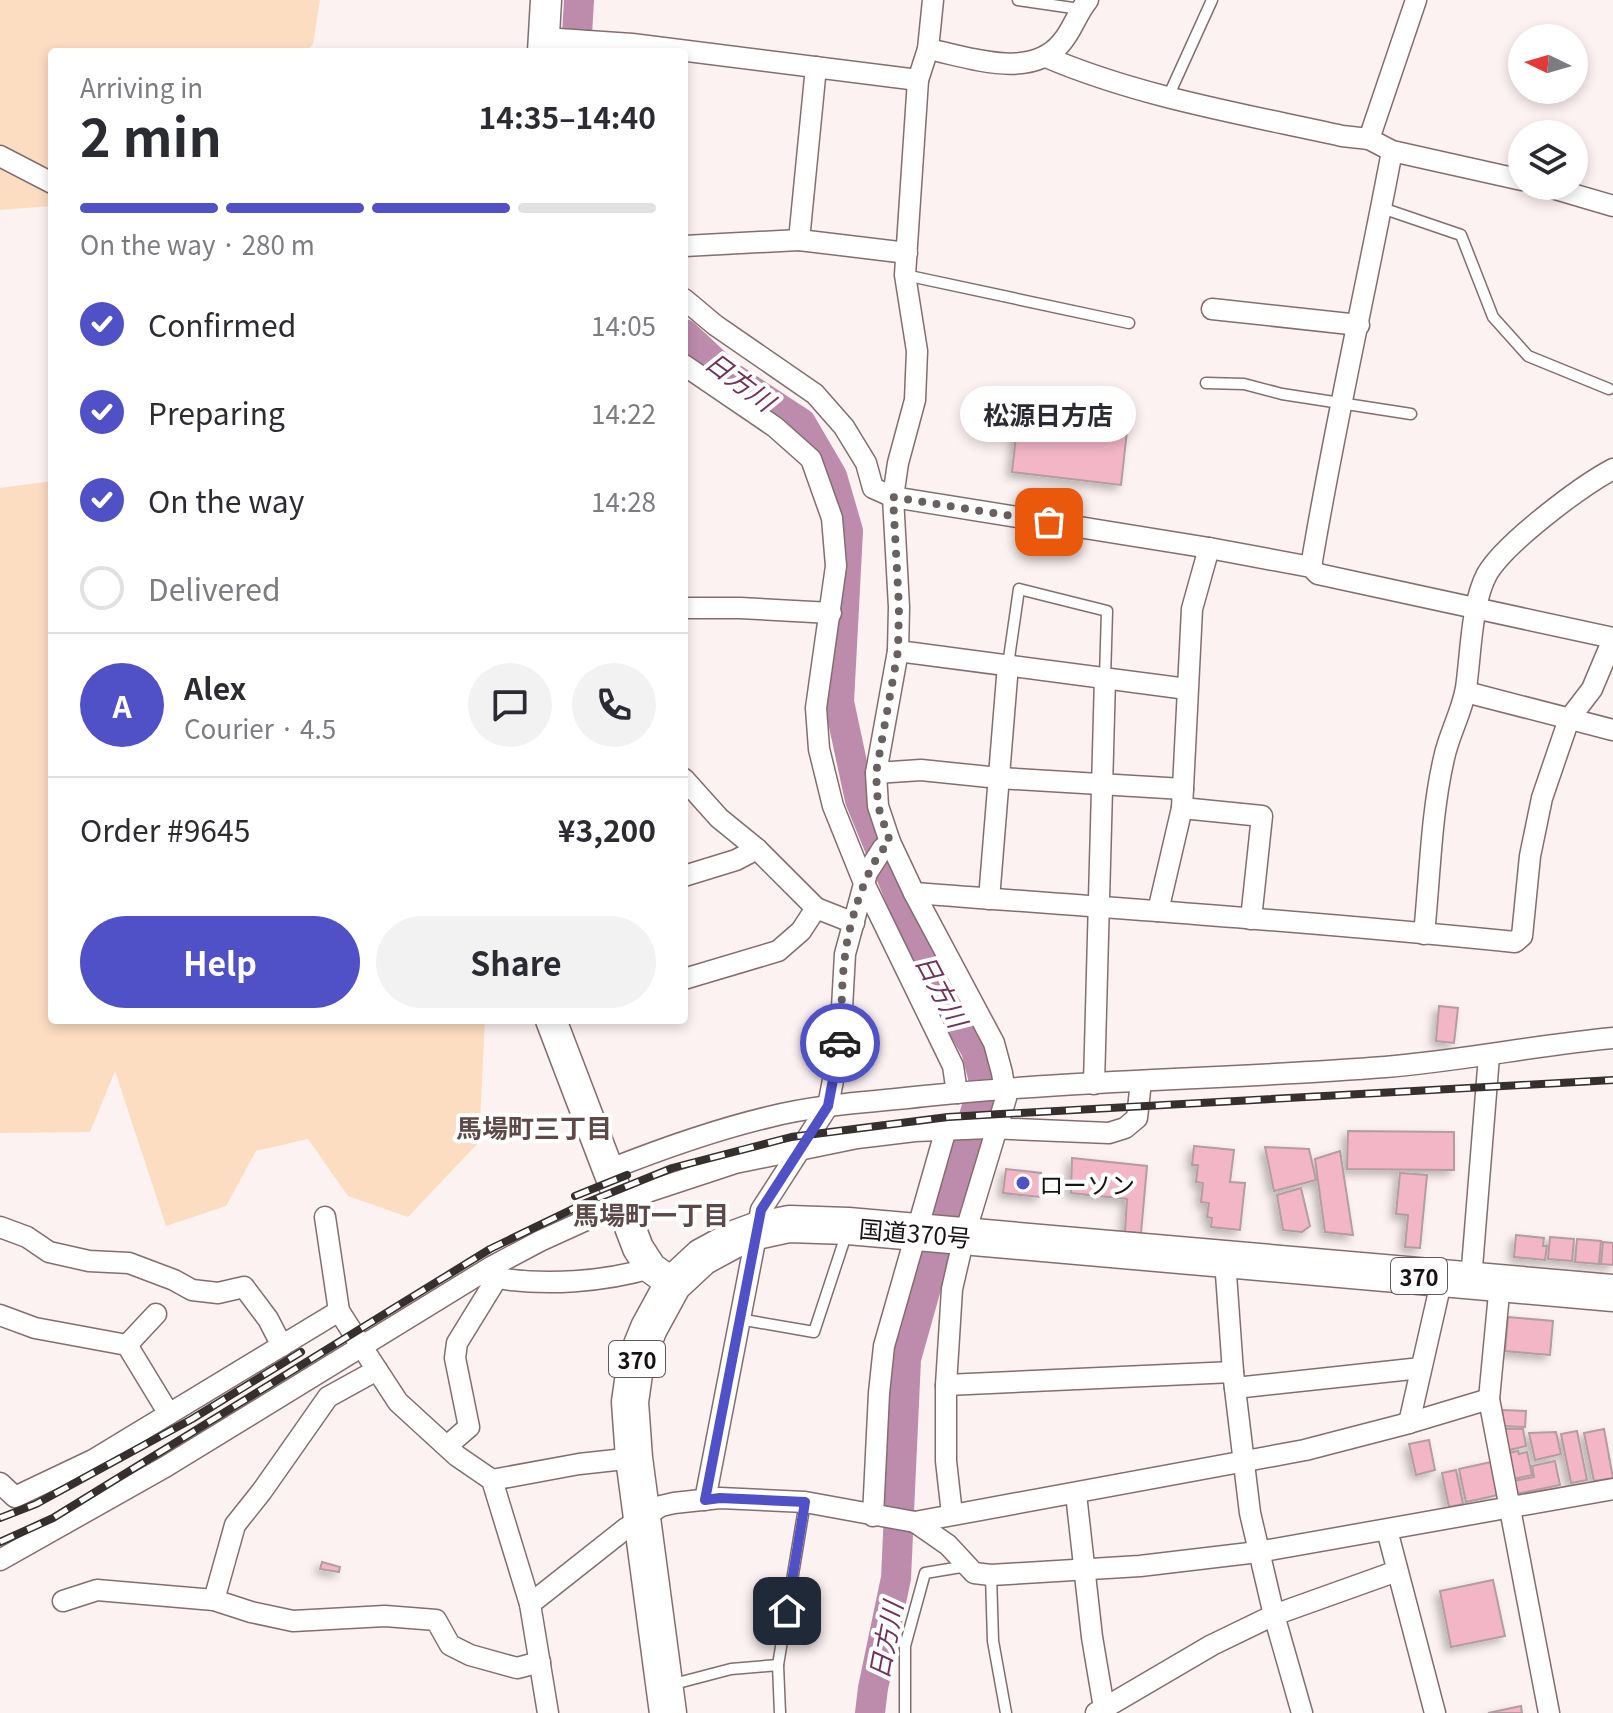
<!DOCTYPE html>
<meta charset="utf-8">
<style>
:root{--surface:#fff;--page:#f2f2f3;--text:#2b2b33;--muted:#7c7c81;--line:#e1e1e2;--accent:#5050c7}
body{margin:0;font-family:Georgia,"Noto Sans JP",serif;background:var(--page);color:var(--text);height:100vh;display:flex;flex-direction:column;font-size:30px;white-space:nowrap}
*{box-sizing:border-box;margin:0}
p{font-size:26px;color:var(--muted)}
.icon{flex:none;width:44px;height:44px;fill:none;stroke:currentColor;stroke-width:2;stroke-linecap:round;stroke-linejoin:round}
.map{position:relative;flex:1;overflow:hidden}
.panel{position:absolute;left:48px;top:48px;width:640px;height:976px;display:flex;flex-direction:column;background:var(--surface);border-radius:8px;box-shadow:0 4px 12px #0003}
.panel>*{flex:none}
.needle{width:52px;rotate:275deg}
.fabs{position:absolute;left:1508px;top:24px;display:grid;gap:16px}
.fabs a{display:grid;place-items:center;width:80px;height:80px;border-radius:50%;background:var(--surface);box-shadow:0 4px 12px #0003;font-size:40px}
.pin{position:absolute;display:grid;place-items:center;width:68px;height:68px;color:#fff;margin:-34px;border-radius:16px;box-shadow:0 4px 12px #0006}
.courier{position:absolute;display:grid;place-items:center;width:80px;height:80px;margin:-40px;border:6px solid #5050c7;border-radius:50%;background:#fff;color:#222;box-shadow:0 2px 10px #0007}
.bubble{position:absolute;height:56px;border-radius:28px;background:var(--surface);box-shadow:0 4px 12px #0003;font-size:26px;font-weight:700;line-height:56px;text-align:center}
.head em{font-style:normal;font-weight:700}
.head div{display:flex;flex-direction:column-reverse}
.head{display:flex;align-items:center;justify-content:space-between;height:136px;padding:0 32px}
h1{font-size:52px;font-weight:700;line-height:60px}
.bar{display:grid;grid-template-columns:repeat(4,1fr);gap:12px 8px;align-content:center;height:96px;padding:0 32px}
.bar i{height:10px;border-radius:6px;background:var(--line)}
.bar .on{background:var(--accent)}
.bar p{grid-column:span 4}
.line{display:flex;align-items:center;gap:20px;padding:0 32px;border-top:2px solid var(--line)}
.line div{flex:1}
.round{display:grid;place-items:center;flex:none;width:84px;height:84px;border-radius:42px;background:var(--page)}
ol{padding:0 32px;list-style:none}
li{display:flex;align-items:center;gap:24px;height:88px}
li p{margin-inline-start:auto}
li .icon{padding:8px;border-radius:50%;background:var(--accent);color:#fff;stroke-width:4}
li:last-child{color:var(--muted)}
li i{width:44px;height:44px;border:4px solid var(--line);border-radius:50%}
.action{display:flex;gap:16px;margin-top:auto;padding:16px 32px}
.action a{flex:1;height:92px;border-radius:48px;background:var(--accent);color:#fff;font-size:32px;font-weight:700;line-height:92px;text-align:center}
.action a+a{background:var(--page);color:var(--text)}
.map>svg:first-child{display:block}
</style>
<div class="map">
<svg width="1613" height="1713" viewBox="0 0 1613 1713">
<defs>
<filter id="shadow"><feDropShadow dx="-4.5" dy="4.5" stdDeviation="4" flood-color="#0004"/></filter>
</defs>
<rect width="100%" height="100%" fill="#fcf2f1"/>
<g fill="#fdddc1">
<polygon points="0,0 320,0 313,44 305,52 52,52 52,206 0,210"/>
<polygon points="52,481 52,1020 485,1020 479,1142 408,1217 348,1196 308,1139 256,1151 226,1206 166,1226 115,1071 90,1132 0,1133 0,488"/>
</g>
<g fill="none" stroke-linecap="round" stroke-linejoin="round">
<g stroke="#bd8cac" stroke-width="30">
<polyline points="576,52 579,0"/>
<polyline points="684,334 728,375 801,423 832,476 848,531 839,702 860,800 932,975 976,1050 984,1081 906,1359 896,1578 873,1688 870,1713"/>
</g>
</g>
<g fill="#f2b6c7" stroke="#b39da2" stroke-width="2" filter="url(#shadow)">
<polygon points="1019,409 1128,422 1121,485 1012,472"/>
<polygon points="1439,1006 1458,1008 1454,1043 1436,1041"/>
<polygon points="1348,1131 1454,1132 1454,1170 1347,1169"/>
<polygon points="1194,1146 1234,1150 1230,1182 1245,1183 1240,1230 1211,1227 1212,1218 1207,1217 1209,1203 1201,1202 1203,1183 1196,1182 1198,1165 1192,1165"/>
<polygon points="1265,1147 1309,1149 1316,1180 1274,1191"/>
<polygon points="1340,1151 1353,1235 1325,1232 1315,1159"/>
<polygon points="1072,1158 1147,1166 1141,1233 1125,1232 1127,1199 1071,1193"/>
<polygon points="1006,1169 1041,1173 1040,1197 1003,1193"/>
<polygon points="1400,1173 1427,1175 1420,1248 1405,1247 1408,1215 1396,1214"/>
<polygon points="1301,1188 1310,1226 1302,1232 1283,1230 1277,1195"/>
<polygon points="1516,1235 1544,1238 1543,1246 1547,1246 1545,1260 1514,1257"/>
<polygon points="1550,1237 1574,1239 1572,1261 1548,1259"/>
<polygon points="1577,1239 1601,1241 1599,1264 1575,1262"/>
<polygon points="1603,1242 1613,1243 1613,1265 1601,1264"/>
<polygon points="1508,1317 1553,1321 1550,1355 1505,1351"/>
<polygon points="1502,1410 1526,1411 1525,1427 1501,1426"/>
<polygon points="1501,1429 1523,1429 1526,1446 1505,1451"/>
<polygon points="1604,1429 1613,1478 1594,1481 1584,1433"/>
<polygon points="1577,1431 1587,1480 1571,1483 1561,1434"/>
<polygon points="1556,1432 1561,1454 1535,1460 1529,1433"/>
<polygon points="1429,1440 1435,1470 1416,1475 1409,1444"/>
<polygon points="1518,1451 1519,1454 1527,1452 1532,1475 1509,1480 1503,1454"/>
<polygon points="1555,1461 1560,1485 1516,1494 1509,1482 1534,1477 1532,1466"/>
<polygon points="1491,1462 1498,1495 1466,1502 1459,1469"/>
<polygon points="1456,1470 1463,1504 1449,1507 1442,1473"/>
<polygon points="322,1562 340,1567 339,1572 320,1569"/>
<polygon points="1493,1580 1505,1636 1451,1647 1440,1591"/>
<polygon points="1521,1706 1522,1713 1488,1713"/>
</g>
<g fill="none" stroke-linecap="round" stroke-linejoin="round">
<defs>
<g id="lane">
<polyline points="1018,0 1080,9"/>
<polyline points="1168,97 1212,0"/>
<polyline points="1382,208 1461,235 1493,317 1528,356 1609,389"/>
<polyline points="905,275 1129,323"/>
<polyline points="1206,383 1244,384 1282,394 1411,414"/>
<polyline points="1008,665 1019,589 1107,611 1105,678"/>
<polyline points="739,1319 814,1332 847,1232"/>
<polyline points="991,1575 993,1641 1006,1713"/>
<polyline points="670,1685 731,1669 778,1665"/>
<polyline points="780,1713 778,1665 805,1502"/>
<polyline points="905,1713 905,1646 925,1573 967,1566"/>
</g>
<g id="street">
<path d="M933 0 928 49 918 80 905 275 917 351 915 400 898 463 893 497 899 607 898 651 876 773 878 806 890 842 914 893C1114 908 1315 922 1515 942L1522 936 1530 856 1542 798 1569 719 1592 689 1613 639"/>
<polyline points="544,38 632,44 918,80"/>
<path d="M928 49C969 57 1031 81 1062 42 1073 29 1077 13 1088 0"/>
<path d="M1046 57C1140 97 1243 114 1342 136L1369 139 1392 151 1522 180"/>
<polyline points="816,67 799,240 907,253"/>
<polyline points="1369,139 1416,0"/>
<polyline points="0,156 52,183"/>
<polyline points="1545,186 1613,206"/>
<polyline points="684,246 799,240"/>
<polyline points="684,299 715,325 815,394 844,427 866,463 873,488 893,497 1209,548 1311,567 1318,574 1613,638"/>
<polyline points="1212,309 1359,325"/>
<polyline points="684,365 775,427 811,459 832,518 836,566 816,708 819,749 833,806 864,883 953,1066 957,1093"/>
<path d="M1311 567C1334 427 1366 290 1392 151"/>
<polyline points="684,608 740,608 831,613"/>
<polyline points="898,651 1187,689"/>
<polyline points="1466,692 1613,730"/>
<polyline points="876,773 921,770 999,778 1183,789"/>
<polyline points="684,779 719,818 757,849 816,908 854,923"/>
<polyline points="1182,808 1262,816 1251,919"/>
<polyline points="684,876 736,860 757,849"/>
<polyline points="914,893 994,1043 1002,1073 1006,1098 964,1237 952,1289 946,1385 946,1461 952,1514"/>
<polyline points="989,899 1008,665"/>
<polyline points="1158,911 1182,808 1192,609 1209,548"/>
<path d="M1424 934C1430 876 1431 814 1444 758 1449 734 1462 712 1466 688 1471 654 1471 604 1487 574 1505 543 1581 486 1613 469"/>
<polyline points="684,979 778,951 801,931 816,908"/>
<polyline points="1094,1084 1105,678"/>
<path d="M608 1170C661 1149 714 1130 769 1117 820 1104 873 1102 925 1096 1078 1080 1232 1079 1385 1067 1461 1061 1537 1045 1613 1038"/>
<polyline points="325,1217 339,1311 362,1347 398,1402 457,1456 492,1480 530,1604 548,1713"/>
<polyline points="0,1227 27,1237 49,1252 89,1261 129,1263 174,1280 192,1290 218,1293 244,1287 268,1319 282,1346"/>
<polyline points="1225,1260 1233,1372 1250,1513 1274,1615 1302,1713"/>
<path d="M497 1278C546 1286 603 1282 651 1268"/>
<polyline points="1471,1280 1489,1056"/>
<polyline points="0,1315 35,1328 127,1345 169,1414"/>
<polyline points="127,1345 156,1314"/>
<polyline points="946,1385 1233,1372"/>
<polyline points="1235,1388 1421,1368"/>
<polyline points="1489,1399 1549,1713"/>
<polyline points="1409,1423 1442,1278"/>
<polyline points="447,1446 469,1427 455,1358 457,1343 497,1278"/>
<polyline points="492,1480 579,1464 634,1458"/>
<polyline points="0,1483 15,1497 93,1460 339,1311"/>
<polyline points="1076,1494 1092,1637 1104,1708"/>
<polyline points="705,1500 761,1210 828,1106 840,1044 845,954 867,873 883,848 890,842"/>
<polyline points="873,1516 879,1393 884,1346 946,1129"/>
<polyline points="915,1522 948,1545 974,1573 991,1575 1140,1566 1258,1552 1613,1489"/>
<polyline points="1387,1530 1435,1713"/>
<polyline points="0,1560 165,1467 491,1267 540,1241 650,1191 735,1163 857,1138 915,1131 989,1128 1109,1133 1125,1128 1137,1118 1141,1081"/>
<polyline points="214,1600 235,1525 262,1491 328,1397 377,1370"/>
<polyline points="63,1601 97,1590 214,1600 251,1612 293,1621 385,1616 436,1620 450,1645 470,1655 517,1668 540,1662"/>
<polyline points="530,1604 625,1529 661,1506 674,1503 720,1498 805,1502 915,1522 1305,1450 1409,1423 1489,1399 1500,1283"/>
<polyline points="1096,1713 1212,1645 1274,1615 1397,1571"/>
</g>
<g id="primary">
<polyline points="543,52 546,0"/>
<polyline points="551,1020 638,1248 651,1268 673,1284"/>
</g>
<polyline id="highway" points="668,1713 634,1458 630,1402 636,1360 649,1328 673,1284 702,1257 737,1238 756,1231 789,1224 848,1226 1613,1293"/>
</defs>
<use href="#lane" stroke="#836e6d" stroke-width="13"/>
<use href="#street" stroke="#836e6d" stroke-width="23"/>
<use href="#primary" stroke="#836e6d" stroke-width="33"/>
<use href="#highway" stroke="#836e6d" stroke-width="39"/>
<use href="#lane" stroke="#fff" stroke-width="10"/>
<use href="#street" stroke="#fff" stroke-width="20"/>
<use href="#primary" stroke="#fff" stroke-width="30"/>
<use href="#highway" stroke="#fff" stroke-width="36"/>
<defs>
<g id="rail">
<polyline points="575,1196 627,1175"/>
<polyline points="0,1518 36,1504 192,1419 301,1352"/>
<polyline points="0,1542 53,1518 490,1249 583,1204 672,1168 791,1137 948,1117 1613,1080"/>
</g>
</defs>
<use href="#rail" stroke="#372e2e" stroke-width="8"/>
<use href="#rail" stroke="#fff" stroke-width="5" stroke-dasharray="15" stroke-linecap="butt"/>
</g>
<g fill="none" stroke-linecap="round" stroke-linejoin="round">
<path stroke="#696060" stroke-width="8" stroke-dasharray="0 14.4" d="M840 1043C842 1014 841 985 845 956 848 926 867 861 890 842L878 806 876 773 898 651 899 607 893 497 1049 522"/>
<polyline stroke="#5050c7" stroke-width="10" points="787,1611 805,1502 720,1498 705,1500 761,1210 828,1106 840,1043"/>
</g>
<circle fill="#5050c7" stroke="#fff" stroke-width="3" cx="1023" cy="1183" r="8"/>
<g text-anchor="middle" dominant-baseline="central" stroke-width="8" stroke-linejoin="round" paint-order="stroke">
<g fill="#fff" stroke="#5f5959" stroke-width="2">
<rect x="1391" y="1258" width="56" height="36" rx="6"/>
<rect x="609" y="1341" width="56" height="36" rx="6"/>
</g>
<g font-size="22" font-weight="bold" fill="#1a1212">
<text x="1419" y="1276">370</text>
<text x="637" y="1359">370</text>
</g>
<g font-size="24" fill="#1a1212" stroke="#fff" text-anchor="start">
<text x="1039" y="1183">ローソン</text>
</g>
<g font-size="24" fill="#1a1212" stroke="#fff">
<text transform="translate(915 1232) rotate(5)">国道370号</text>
</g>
<g font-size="26" font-style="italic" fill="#6f325d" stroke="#fff">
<text transform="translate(741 380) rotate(37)">日方川</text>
<text transform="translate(943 990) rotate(62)">日方川</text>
<text transform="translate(884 1640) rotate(-79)">日方川</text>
</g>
<g font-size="26" font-weight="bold" fill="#5d4948" stroke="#fff">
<text x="534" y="1126">馬場町三丁目</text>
<text x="651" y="1213">馬場町一丁目</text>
</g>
</g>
</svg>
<div class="fabs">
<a><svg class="needle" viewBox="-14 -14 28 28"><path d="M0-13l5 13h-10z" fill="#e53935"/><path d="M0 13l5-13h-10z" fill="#7c7c81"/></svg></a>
<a><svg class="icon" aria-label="layers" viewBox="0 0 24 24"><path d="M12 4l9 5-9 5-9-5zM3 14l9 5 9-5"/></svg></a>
</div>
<div class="pin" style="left:1049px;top:522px;background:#ea580c"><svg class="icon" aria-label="bag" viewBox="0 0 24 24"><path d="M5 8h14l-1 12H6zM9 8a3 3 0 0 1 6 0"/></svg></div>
<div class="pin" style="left:787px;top:1611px;background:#1f2937"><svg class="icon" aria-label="home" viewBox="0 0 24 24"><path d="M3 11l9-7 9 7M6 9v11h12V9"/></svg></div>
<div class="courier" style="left:840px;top:1043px"><svg class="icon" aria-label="car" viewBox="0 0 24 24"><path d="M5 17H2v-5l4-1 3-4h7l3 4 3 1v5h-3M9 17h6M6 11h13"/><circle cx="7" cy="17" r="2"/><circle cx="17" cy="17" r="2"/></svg></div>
<div class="bubble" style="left:960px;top:386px;width:176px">松源日方店</div>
<section class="panel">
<div class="head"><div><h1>2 min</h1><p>Arriving in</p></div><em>14:35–14:40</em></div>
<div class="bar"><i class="on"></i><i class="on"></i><i class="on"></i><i></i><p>On the way · 280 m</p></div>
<ol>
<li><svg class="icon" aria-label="check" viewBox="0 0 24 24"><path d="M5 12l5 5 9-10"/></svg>Confirmed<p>14:05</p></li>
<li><svg class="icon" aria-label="check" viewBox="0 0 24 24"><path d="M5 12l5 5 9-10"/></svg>Preparing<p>14:22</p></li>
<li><svg class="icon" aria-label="check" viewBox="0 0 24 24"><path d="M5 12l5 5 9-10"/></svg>On the way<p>14:28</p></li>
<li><i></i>Delivered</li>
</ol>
<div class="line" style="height:144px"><b class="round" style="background:var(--accent);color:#fff">A</b><div><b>Alex</b><p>Courier · 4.5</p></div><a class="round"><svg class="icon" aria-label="chat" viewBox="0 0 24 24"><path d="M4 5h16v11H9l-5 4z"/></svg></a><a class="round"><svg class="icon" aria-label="phone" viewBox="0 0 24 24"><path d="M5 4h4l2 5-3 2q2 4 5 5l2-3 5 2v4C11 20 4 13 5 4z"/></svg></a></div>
<div class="line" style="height:104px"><div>Order #9645</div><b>¥3,200</b></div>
<div class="action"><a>Help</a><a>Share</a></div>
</section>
</div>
